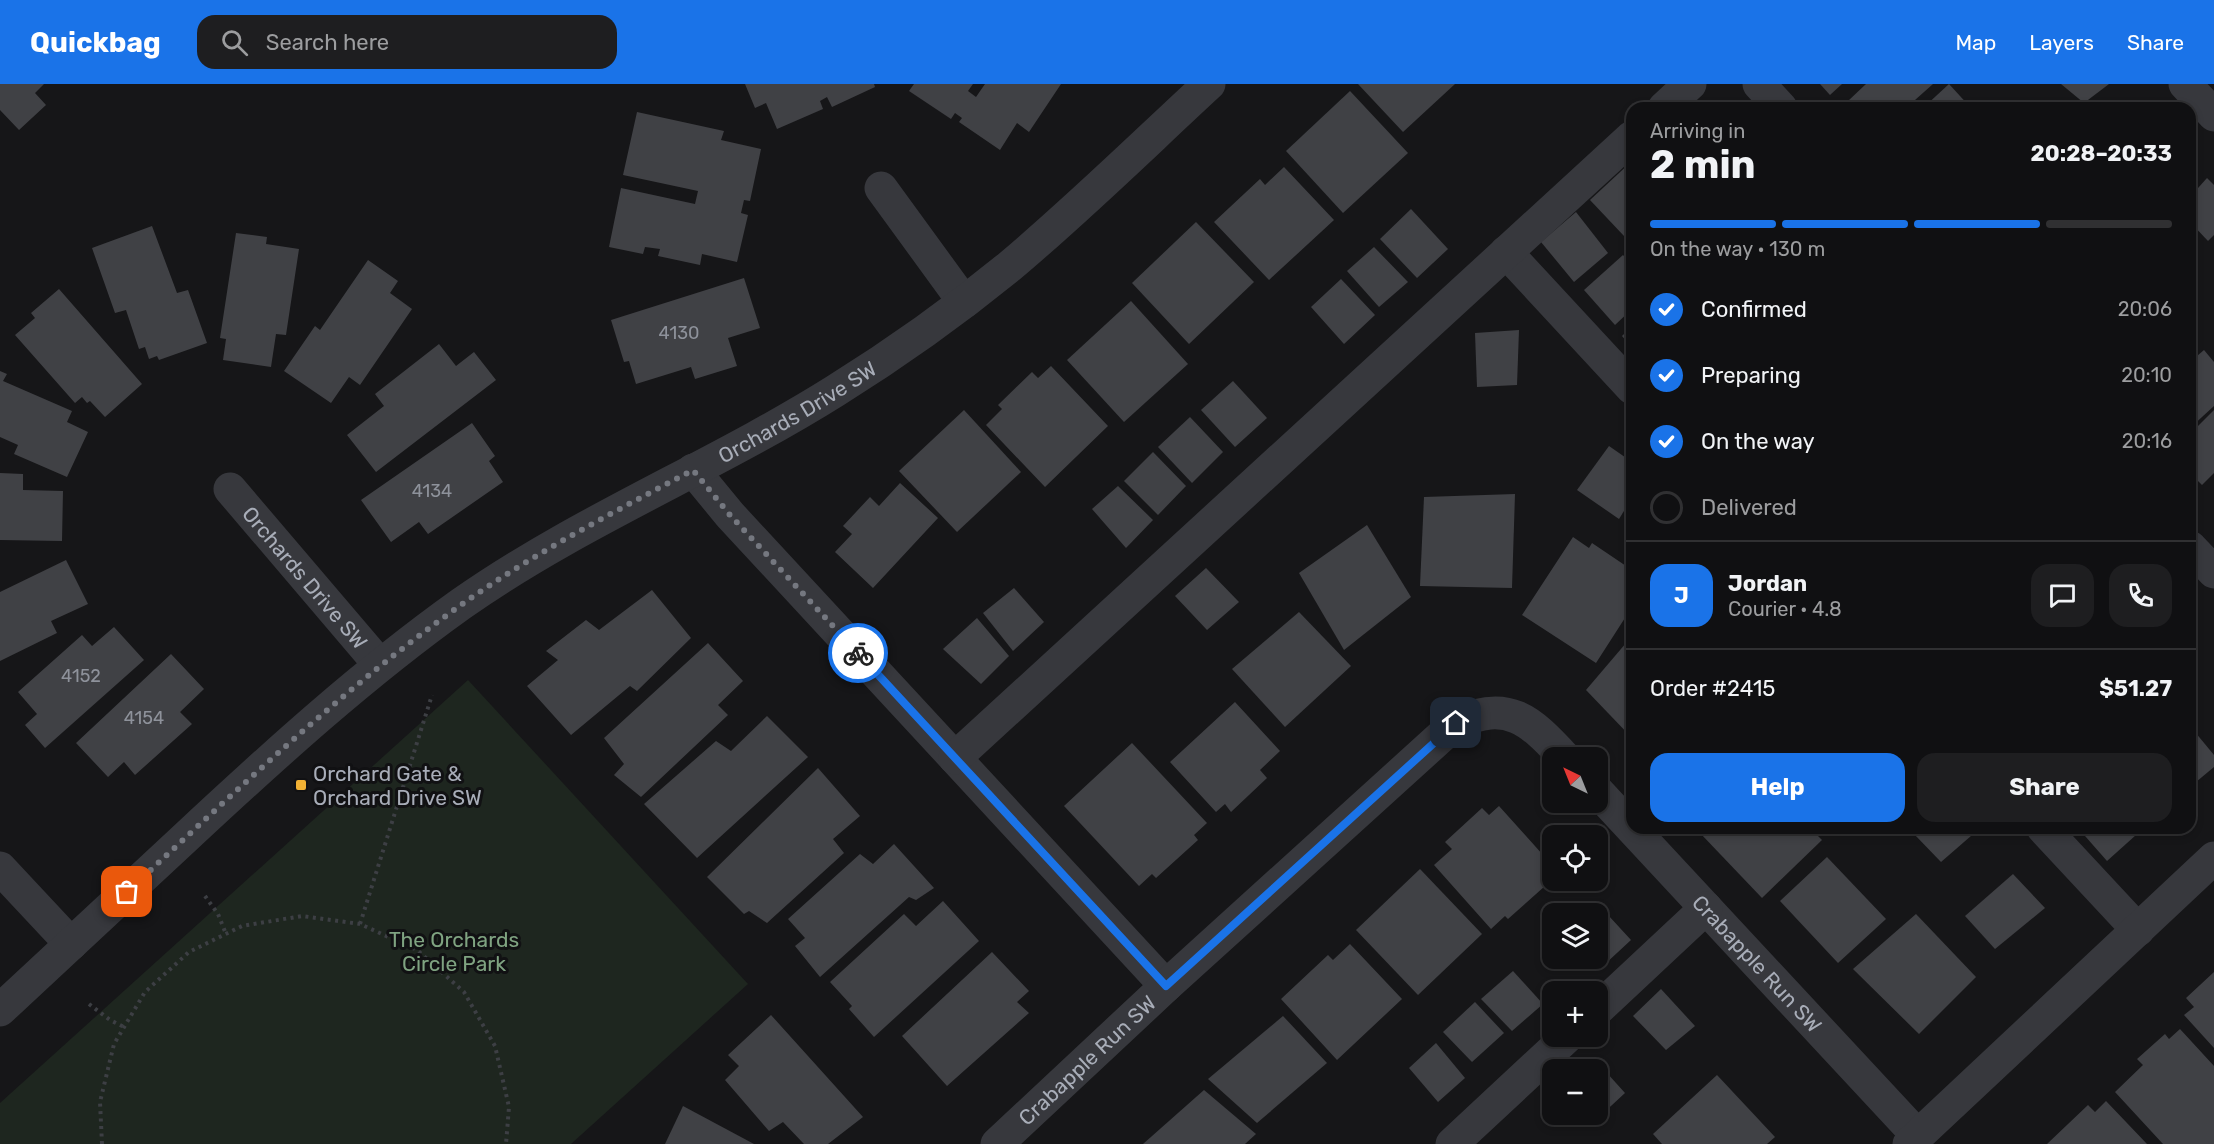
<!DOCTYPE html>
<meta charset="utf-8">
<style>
:root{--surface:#101012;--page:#1e1e20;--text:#f1f3f6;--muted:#9c9d9f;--line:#303032;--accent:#1a73e8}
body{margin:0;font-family:Rubik,sans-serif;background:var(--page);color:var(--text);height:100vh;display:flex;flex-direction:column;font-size:22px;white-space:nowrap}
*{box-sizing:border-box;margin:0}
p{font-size:20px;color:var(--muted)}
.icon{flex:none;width:33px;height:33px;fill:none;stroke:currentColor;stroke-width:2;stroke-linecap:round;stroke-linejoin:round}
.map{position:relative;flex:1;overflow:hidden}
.sheet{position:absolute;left:1626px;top:18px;width:570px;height:732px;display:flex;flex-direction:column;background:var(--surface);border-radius:18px;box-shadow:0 3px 9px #0003,0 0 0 2px var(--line)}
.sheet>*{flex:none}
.needle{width:39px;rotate:317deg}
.controls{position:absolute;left:1542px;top:663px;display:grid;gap:12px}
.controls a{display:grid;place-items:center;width:66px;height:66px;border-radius:12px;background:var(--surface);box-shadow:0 3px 9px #0003,0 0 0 2px var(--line);font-size:30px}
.pin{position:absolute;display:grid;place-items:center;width:51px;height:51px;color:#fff;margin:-26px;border-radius:12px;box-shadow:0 3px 9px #0006}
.courier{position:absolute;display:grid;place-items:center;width:60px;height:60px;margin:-30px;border:4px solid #1a73e8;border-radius:50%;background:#fff;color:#222;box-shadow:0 2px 8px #0007}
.headline em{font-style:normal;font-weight:700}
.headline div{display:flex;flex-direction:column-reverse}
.headline{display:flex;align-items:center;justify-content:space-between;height:102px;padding:0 24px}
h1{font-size:39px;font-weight:700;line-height:45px}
.bar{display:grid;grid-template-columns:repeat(4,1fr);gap:9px 6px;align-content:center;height:72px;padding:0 24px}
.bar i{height:8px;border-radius:4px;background:var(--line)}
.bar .on{background:var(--accent)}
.bar p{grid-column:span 4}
.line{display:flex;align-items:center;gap:15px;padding:0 24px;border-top:2px solid var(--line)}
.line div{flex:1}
.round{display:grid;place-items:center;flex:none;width:63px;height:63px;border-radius:18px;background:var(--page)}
ol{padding:0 24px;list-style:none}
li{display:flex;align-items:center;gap:18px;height:66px}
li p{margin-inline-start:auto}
li .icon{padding:6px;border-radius:50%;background:var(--accent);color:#fff;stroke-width:4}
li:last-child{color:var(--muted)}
li i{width:33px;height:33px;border:3px solid var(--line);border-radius:50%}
.button{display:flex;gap:12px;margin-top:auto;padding:12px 24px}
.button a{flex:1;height:69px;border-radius:18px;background:var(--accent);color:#fff;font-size:24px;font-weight:700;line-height:69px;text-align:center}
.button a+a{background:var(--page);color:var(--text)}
header{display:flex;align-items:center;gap:36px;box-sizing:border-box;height:84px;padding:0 30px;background:var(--accent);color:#fff}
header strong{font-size:28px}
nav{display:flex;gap:33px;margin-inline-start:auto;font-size:21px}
.search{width:420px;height:54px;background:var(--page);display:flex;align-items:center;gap:15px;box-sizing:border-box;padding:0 21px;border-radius:18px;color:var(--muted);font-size:22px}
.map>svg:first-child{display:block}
</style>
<header>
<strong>Quickbag</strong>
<div class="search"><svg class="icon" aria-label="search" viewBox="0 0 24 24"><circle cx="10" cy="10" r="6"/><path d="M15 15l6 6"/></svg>Search here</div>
<nav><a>Map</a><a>Layers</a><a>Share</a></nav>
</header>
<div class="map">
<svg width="2214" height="1060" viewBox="0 0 2214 1060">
<rect width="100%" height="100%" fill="#161618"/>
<polygon fill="#1e261f" points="468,596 748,900 571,1060 0,1060 0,1019"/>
<g fill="#404145">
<polygon points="0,0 44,0 35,9 46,21 19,46 0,26"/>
<polygon points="745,0 874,0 875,3 832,23 827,13 820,17 823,25 777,45 766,19 755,24"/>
<polygon points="914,0 973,0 968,7 976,13 985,0 1061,0 1029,48 1017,39 1000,66 959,38 962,34 955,29 951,35 909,7"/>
<polygon points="1358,0 1455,0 1403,48"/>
<polygon points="1820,0 1842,0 1830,11"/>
<polygon points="1866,0 1933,0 1906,24 1854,24 1848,17"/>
<polygon points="1949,0 1971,24 1923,24"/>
<polygon points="2061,0 2109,0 2084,19"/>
<polygon points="1350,7 1408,69 1343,129 1286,67"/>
<polygon points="637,28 724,47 721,56 761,65 750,117 744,116 741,129 748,131 737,178 702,170 700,181 658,172 660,165 645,163 643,170 609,163 621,104 695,120 698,107 623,91"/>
<polygon points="1632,77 1632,144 1624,152 1590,116"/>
<polygon points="1284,83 1334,136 1269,196 1214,138 1260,95 1265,101"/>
<polygon points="2207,94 2214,101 2214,151 2208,157 2190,138 2190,113"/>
<polygon points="1411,125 1448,165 1417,194 1380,155"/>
<polygon points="1576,128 1608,169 1574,198 1541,158"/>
<polygon points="1196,138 1254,198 1189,260 1132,199"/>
<polygon points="152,142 177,209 188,206 207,259 159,276 157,272 149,275 145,263 139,265 126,226 115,229 92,164"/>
<polygon points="236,149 267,153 266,160 299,165 286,251 276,250 271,283 223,276 226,255 220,254"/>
<polygon points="1374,163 1408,198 1379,223 1347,187"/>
<polygon points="1623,171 1632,181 1632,225 1615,241 1584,206"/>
<polygon points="368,176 398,197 390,209 412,225 360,301 349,293 331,319 284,287 315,242 320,246"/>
<polygon points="744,194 760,244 728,254 737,282 695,295 691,283 636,300 629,277 624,278 611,236"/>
<polygon points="1341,195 1375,231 1344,260 1311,223"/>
<polygon points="59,205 142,300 105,333 90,317 87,319 82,313 75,319 15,251 35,234 31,229"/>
<polygon points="1131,217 1188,280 1124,338 1067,276"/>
<polygon points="1632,242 1632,264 1622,252"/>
<polygon points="1519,246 1517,301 1477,303 1475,249"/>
<polygon points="439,260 456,282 474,268 496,296 376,388 347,351 384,322 375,310"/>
<polygon points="2204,266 2214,278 2214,322 2190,344 2190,278"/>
<polygon points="1051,282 1108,342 1045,403 986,341 1002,325 998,321 1032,288 1038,294"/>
<polygon points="0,287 7,290 3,297 72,327 67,338 88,348 67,393 14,370 18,361 0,353"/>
<polygon points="1233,297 1267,334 1235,363 1201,326"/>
<polygon points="964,326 1021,388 957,448 899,387"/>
<polygon points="2214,326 2214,389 2202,401 2190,389 2190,350"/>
<polygon points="1190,333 1223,368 1192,399 1158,363"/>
<polygon points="472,339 495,372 489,377 503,398 428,450 419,438 391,458 361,416"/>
<polygon points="1609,362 1632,378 1632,414 1619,435 1577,406"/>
<polygon points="1153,368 1186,402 1158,431 1124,397"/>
<polygon points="0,389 23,390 23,406 63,407 62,457 0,456"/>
<polygon points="900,399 938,434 873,504 835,468 852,450 843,442 870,413 879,422"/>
<polygon points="1118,402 1153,436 1126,464 1092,425"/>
<polygon points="1515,410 1512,504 1420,502 1424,413"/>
<polygon points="1367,441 1411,513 1344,566 1299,489"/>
<polygon points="1573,453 1589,464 1592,459 1632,486 1632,523 1596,579 1522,531"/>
<polygon points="66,476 88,520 51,537 57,549 0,577 0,508"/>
<polygon points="1206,484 1239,518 1207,546 1175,512"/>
<polygon points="1014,504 1044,538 1013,567 983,529"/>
<polygon points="652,506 691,554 637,607 630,602 571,651 527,602 558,576 546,567 586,536 599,546"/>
<polygon points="1299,528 1351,582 1285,643 1232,585"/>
<polygon points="977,534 1009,572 981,600 943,565"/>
<polygon points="114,543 144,576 45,664 25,641 37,630 18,608 82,551 92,562"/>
<polygon points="1632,552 1632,654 1586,606"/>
<polygon points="708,559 743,597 718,621 728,631 641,713 614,691 624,680 604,654"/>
<polygon points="171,570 204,605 180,628 192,640 135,691 124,678 108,693 76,659"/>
<polygon points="1235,618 1280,667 1260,686 1267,694 1231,728 1225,720 1216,728 1170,678"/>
<polygon points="767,632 808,673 697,774 644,720 716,657 731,667"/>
<polygon points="2190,642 2214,671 2214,683 2190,703"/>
<polygon points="1132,659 1207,739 1194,751 1198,756 1156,794 1152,790 1139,802 1064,722"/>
<polygon points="818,684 860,732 833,755 844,769 767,839 749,827 744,830 707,793"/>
<polygon points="1499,722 1552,781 1552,789 1542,798 1545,802 1508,835 1505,832 1491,845 1434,781 1452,765 1445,758 1482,724 1489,731"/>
<polygon points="1705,744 1810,744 1822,756 1762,814 1700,749"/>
<polygon points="1921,744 1978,744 1979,745 1941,778 1914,750"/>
<polygon points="2078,744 2131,744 2136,751 2107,777"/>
<polygon points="894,760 934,804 916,816 909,813 820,893 795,862 805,854 788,835 860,770 873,780"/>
<polygon points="1827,773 1886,835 1838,879 1780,817"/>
<polygon points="1420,785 1482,850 1418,911 1356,846"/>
<polygon points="2013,790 2045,824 1995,865 1965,832"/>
<polygon points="943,817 979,857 874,953 849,925 852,922 830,898 904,830 916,842"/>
<polygon points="1597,819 1631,856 1604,881 1598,874 1598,830 1586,830"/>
<polygon points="1916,830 1976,893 1919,950 1853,885"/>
<polygon points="1350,860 1402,915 1337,976 1281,915 1328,871 1333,876"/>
<polygon points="992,868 1029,907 1017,918 1029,929 947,1002 902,952"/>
<polygon points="1513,887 1543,920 1512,947 1481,915"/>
<polygon points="2214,888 2214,964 2184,931 2194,923 2186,914"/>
<polygon points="1661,905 1695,942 1666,966 1633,932"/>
<polygon points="1475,918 1504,949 1472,978 1443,948"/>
<polygon points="771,931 863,1033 828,1060 804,1060 783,1038 769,1047 725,996 739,982 728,971"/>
<polygon points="1283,932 1327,979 1257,1039 1208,995"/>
<polygon points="2180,945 2214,982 2214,1060 2163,1060 2115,1008 2143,981 2137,975 2165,950 2169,955"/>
<polygon points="1436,959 1465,994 1438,1018 1409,984"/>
<polygon points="1598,979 1625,1009 1598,1034 1595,1030 1598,1030 1598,986 1591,986"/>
<polygon points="1717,991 1775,1053 1767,1060 1662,1060 1653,1050"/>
<polygon points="1204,1006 1256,1050 1245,1060 1143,1060"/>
<polygon points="2106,1017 2147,1060 2047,1060 2088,1021 2095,1028"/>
<polygon points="683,1022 754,1060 665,1060"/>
</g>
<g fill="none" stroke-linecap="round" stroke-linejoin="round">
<g stroke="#3d3f44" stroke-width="4" stroke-dasharray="3 4.5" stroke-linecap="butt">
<polyline points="205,812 218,830 226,850"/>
<polyline points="360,840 432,611"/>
<polyline points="89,920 110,936 124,943"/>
<polyline points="102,1060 100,1018 114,960 145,908 189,868 242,842 302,832 360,840 417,866 464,908 495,962 509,1023 506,1060"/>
</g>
<g stroke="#37383d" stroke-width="33">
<polyline points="1759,0 1781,24"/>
<polyline points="2185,0 2214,31"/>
<polyline points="1664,24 1690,0"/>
<polyline points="881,104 964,218"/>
<polyline points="1506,168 1632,304"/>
<polyline points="693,386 730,431 1166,902"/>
<path id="s1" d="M230 405 380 581"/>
<polyline points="2190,463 2214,488"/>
<polyline points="955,674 1632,53"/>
<path id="s2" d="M1598 708 1918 1052"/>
<polyline points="2043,744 2138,846"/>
<polyline points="0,784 71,860"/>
<polyline points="1598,925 1706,824"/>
<path id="s3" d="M0 926C62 868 124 811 186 753 274 671 363 590 461 520 579 437 714 383 835 307 896 269 955 227 1010 182 1079 124 1143 61 1209 0"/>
<path id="s4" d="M997 1060 1166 902 1456 639C1508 615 1530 636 1565 674"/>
<polyline points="1452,1060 1568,952"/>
<polyline points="1909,1060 2214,774"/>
</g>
</g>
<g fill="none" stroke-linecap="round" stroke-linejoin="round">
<path stroke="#757880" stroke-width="6" stroke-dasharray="0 10.8" d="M127 808C235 708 341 606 461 521 534 469 614 428 693 386L730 431 858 569"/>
<polyline stroke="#1a73e8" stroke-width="8" points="858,569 1166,902 1456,639"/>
</g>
<rect fill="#f2b134" stroke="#111113" stroke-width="2" x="295" y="695" width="12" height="12" rx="3"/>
<g text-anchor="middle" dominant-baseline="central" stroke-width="6" stroke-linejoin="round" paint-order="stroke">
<g font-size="18" fill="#8e929b">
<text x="679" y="249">4130</text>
<text x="432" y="407">4134</text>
<text x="81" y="592">4152</text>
<text x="144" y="634">4154</text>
</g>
<g font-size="21" fill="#a8adb8" stroke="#111113">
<text stroke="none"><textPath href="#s3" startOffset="1002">Orchards Drive SW</textPath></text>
<text stroke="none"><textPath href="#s1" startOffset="116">Orchards Drive SW</textPath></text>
<text stroke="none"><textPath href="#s2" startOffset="234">Crabapple Run SW</textPath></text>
<text stroke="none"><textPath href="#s4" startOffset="123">Crabapple Run SW</textPath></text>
</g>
<g font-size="21" fill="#a8adb8" stroke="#111113" text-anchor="start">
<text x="313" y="689">Orchard Gate &amp;<tspan x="313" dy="24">Orchard Drive SW</tspan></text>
</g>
<g font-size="21" fill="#7fa381" stroke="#111113">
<text x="454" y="855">The Orchards<tspan x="454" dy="24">Circle Park</tspan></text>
</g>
</g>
</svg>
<div class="controls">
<a><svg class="needle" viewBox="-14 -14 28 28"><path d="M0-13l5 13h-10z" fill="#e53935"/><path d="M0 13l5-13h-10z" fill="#9c9d9f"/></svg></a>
<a><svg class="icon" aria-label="locate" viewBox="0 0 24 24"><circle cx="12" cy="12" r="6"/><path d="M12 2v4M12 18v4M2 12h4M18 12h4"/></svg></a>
<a><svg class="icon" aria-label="layers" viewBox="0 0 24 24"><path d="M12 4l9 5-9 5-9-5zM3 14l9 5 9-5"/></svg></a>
<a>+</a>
<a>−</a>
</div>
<div class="pin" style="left:127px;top:808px;background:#ea580c"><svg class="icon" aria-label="bag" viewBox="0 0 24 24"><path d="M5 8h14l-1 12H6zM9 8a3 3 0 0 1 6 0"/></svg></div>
<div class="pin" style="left:1456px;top:639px;background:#1f2937"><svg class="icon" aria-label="home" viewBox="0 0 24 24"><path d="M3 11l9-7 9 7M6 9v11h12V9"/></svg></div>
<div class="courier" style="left:858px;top:569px"><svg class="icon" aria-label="bike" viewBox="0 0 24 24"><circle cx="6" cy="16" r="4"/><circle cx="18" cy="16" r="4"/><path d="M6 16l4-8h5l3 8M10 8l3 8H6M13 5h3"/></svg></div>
<section class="sheet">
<div class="headline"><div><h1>2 min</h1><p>Arriving in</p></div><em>20:28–20:33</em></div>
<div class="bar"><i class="on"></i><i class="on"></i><i class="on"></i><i></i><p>On the way · 130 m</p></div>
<ol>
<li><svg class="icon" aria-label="check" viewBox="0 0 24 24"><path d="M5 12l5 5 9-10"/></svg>Confirmed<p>20:06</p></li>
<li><svg class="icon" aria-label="check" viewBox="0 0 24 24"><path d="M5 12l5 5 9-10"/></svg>Preparing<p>20:10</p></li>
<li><svg class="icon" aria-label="check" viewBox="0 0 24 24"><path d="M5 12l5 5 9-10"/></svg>On the way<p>20:16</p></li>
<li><i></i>Delivered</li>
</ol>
<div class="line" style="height:108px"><b class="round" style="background:var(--accent);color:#fff">J</b><div><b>Jordan</b><p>Courier · 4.8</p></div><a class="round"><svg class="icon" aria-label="chat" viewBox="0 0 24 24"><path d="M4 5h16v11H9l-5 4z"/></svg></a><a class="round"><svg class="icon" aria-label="phone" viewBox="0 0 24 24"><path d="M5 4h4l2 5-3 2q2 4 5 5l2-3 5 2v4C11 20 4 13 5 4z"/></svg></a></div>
<div class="line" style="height:78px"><div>Order #2415</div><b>$51.27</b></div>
<div class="button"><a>Help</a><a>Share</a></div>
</section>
</div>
